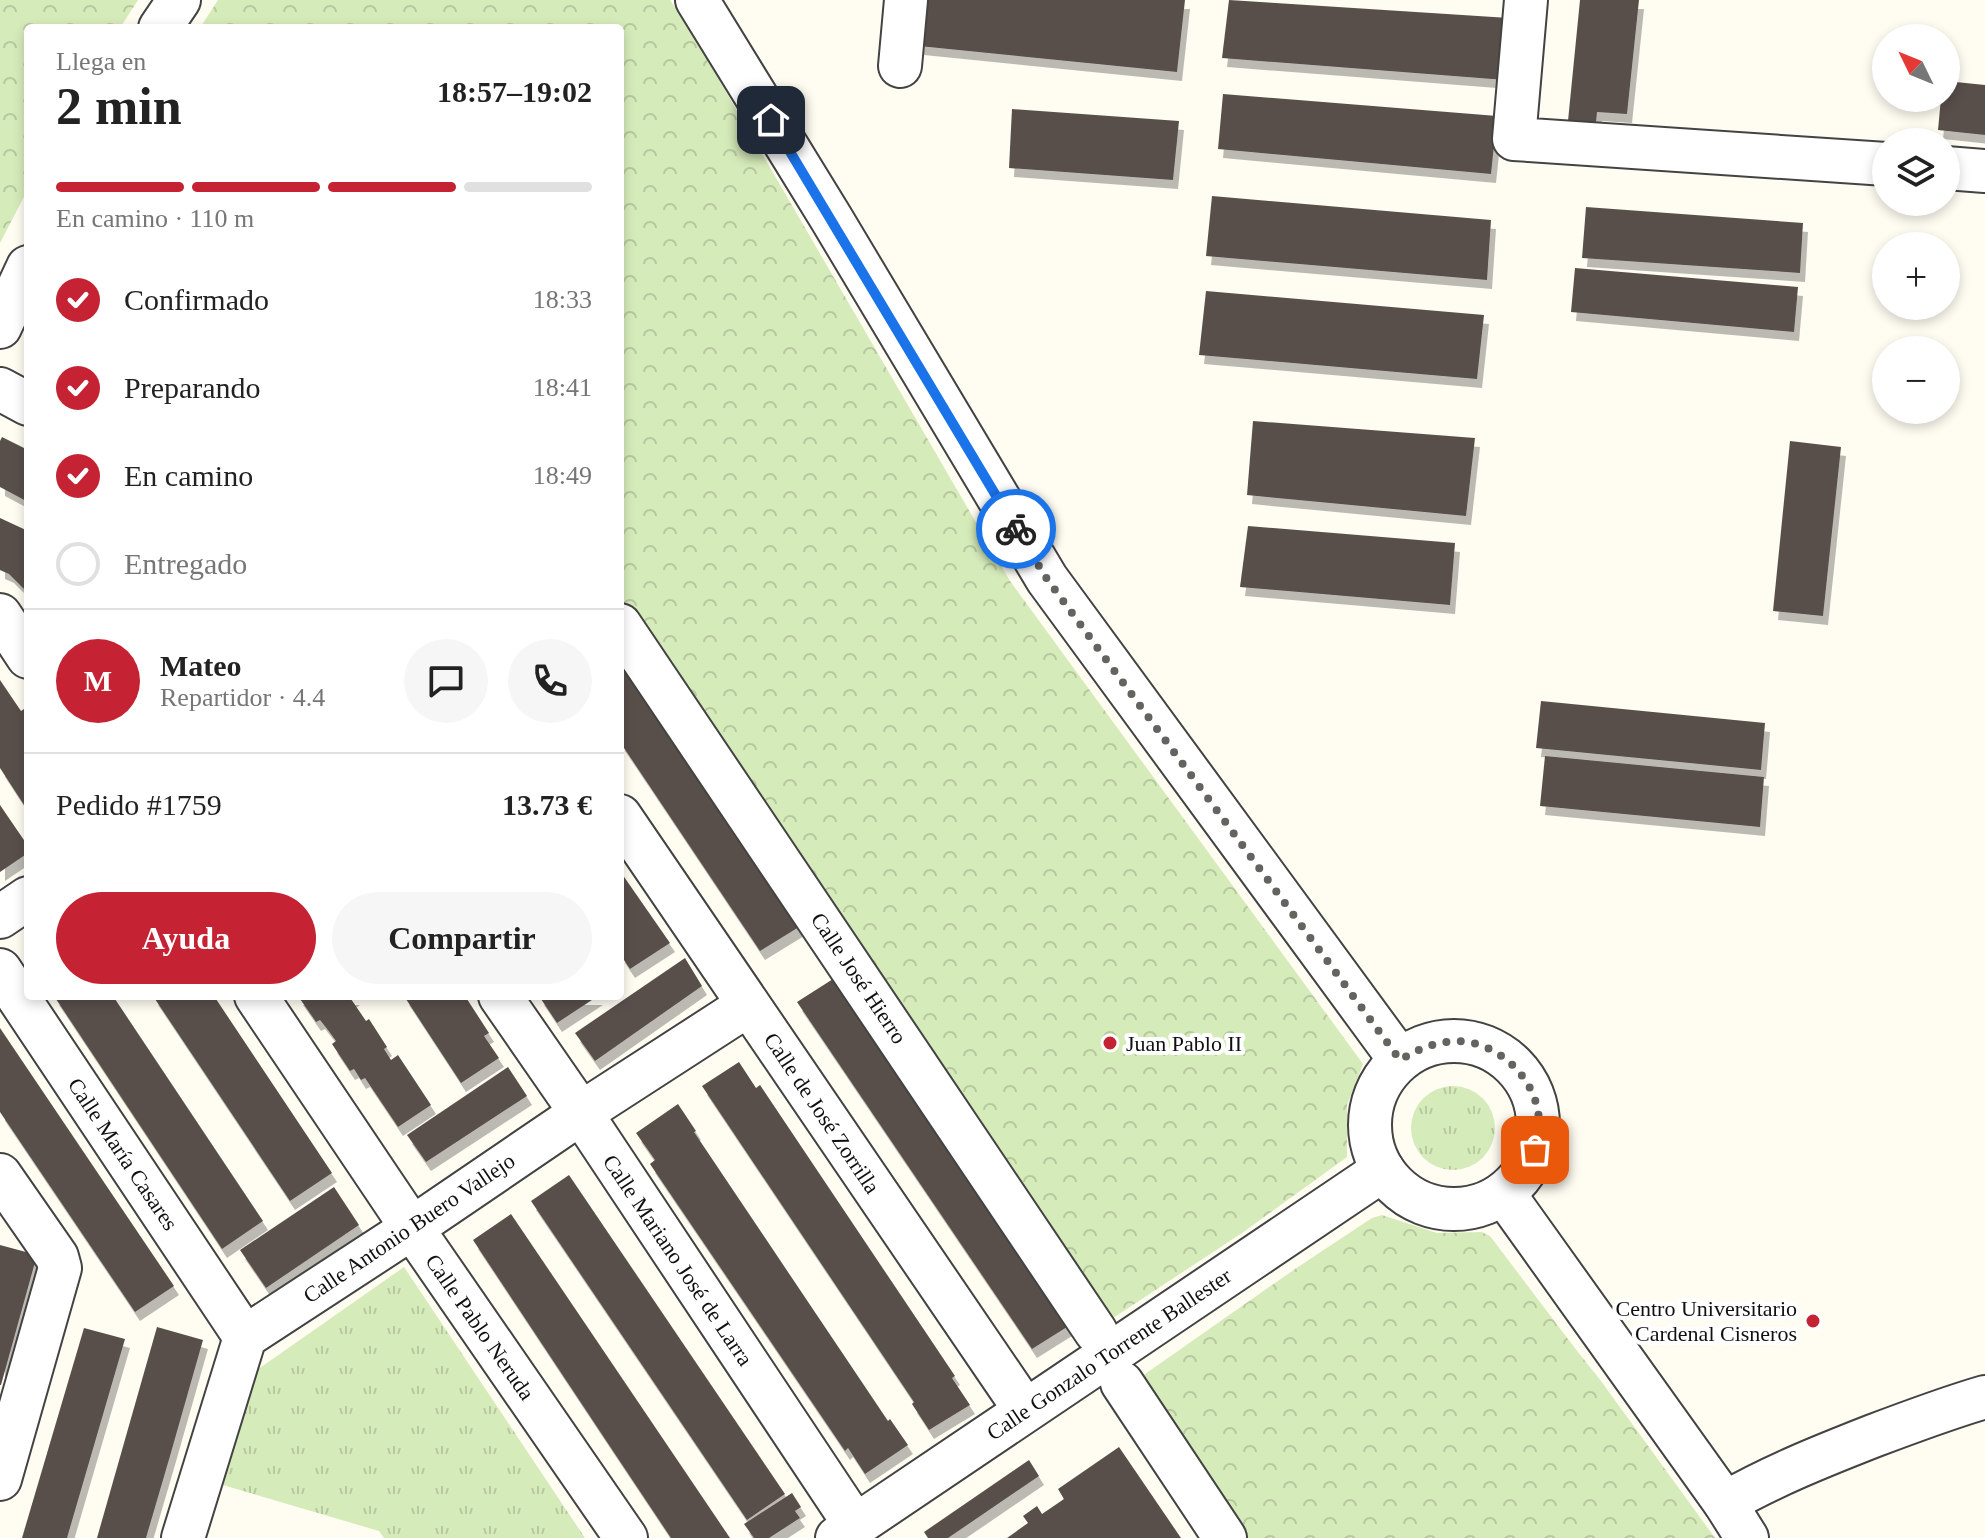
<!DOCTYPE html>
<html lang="es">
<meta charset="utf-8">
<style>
:root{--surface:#fff;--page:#f6f6f6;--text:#222;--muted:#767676;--line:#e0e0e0;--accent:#c52233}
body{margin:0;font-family:Georgia,serif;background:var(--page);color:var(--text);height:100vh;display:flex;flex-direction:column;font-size:30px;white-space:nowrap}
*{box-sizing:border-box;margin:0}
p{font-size:26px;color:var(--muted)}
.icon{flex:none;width:44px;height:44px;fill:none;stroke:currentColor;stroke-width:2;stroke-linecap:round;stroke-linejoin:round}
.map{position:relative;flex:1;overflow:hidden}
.sheet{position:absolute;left:24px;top:24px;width:600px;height:976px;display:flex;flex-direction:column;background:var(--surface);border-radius:8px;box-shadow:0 4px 12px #0003}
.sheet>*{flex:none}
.needle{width:52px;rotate:313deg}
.buttons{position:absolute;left:1872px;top:24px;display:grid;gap:16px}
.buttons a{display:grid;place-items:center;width:88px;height:88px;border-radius:50%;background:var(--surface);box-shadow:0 4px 12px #0003;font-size:40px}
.pin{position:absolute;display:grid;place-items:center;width:68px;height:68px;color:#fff;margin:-34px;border-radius:16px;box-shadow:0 4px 12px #0006}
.courier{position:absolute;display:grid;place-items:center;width:80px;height:80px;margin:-40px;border:6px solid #1a73e8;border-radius:50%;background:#fff;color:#222;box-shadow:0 2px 10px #0007}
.headline em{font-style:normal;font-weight:700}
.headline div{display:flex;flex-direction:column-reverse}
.headline{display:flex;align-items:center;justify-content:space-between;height:136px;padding:0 32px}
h1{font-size:52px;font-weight:700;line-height:60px}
.bar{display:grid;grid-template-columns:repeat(4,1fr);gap:12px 8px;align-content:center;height:96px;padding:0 32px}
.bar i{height:10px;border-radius:6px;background:var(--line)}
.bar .on{background:var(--accent)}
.bar p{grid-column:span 4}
.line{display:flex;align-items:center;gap:20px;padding:0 32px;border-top:2px solid var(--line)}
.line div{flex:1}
.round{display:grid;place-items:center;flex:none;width:84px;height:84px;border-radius:42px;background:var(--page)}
ol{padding:0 32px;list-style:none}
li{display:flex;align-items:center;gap:24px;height:88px}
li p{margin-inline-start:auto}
li .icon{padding:8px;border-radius:50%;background:var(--accent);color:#fff;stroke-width:4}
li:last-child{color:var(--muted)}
li i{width:44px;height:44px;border:4px solid var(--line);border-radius:50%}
.action{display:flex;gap:16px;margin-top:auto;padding:16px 32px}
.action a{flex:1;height:92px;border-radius:48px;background:var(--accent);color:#fff;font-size:32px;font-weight:700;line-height:92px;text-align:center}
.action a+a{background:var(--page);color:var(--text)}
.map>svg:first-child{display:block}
</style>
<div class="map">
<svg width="1985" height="1538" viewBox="0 0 1985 1538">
<defs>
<pattern id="grass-tufts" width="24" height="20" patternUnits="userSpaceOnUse" patternTransform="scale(2)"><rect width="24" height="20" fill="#d6ebba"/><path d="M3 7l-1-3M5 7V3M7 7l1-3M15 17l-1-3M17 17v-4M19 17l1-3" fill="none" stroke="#b7c89f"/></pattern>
<pattern id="park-crowns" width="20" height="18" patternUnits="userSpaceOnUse" patternTransform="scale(2)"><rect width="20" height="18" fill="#d6ebba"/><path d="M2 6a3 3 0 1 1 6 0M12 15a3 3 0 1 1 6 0" fill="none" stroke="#b7c89f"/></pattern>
<filter id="shadow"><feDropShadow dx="5" dy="9" stdDeviation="0" flood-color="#0004"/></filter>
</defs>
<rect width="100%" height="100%" fill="#fffcf2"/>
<g fill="url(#grass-tufts)">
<circle cx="1453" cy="1128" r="42"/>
<polygon points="404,1267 585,1538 384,1538 379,1531 223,1485 257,1370"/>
</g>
<g fill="url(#park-crowns)">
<polygon points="0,0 138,0 120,28 28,28 28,189 0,243"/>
<polygon points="218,0 670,0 689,28 1010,581 1363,1064 1347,1105 1347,1157 1242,1233 1104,1324 849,938 620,597 620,28 200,28"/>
<polygon points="1382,1215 1437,1233 1482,1232 1490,1236 1574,1347 1601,1381 1715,1538 1231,1538 1128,1386 1295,1269 1372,1218"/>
</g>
<g fill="#59504b" filter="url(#shadow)">
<polygon points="913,0 1185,0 1177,72 909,45"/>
<polygon points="1229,0 1509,18 1505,80 1222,58"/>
<polygon points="1580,0 1639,0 1627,114 1597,112 1595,133 1567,131"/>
<polygon points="1946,81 1985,85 1985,135 1938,130 1941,98 1946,98"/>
<polygon points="1223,94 1497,116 1491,174 1218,149"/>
<polygon points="1012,109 1179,121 1173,180 1009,168"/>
<polygon points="1212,196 1491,220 1487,280 1206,256"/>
<polygon points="1586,207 1803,223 1800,273 1582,258"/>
<polygon points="1575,268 1798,287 1794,332 1571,312"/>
<polygon points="1206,291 1484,315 1477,379 1199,355"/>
<polygon points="1253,421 1475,438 1466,516 1247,495"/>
<polygon points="2,437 28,450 28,502 0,487 0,441"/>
<polygon points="1790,441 1841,447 1823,616 1773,611"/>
<polygon points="0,518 28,531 28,593 9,574 0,570"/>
<polygon points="1248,526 1455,543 1450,605 1240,587"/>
<polygon points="620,663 799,927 760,951 620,742"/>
<polygon points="0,680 21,711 24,709 28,715 28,811 0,768"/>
<polygon points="1541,701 1765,723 1761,770 1536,748"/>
<polygon points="1545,756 1764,777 1760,827 1540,806"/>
<polygon points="0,805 28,846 28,853 0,872"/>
<polygon points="620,871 670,943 630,969 620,954"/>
<polygon points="685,958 702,986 595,1061 575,1033"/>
<polygon points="833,979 1067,1327 1032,1349 797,1002"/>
<polygon points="54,996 113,996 263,1221 222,1249"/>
<polygon points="153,996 214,996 332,1173 290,1201"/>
<polygon points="298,996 355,996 351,999 366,1021 369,1019 387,1047 384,1049 391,1060 398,1055 431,1105 398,1127 365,1078 361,1080 354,1069 350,1071 332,1044 336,1041 328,1030 320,1020 316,1022"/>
<polygon points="404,996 465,996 489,1033 484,1036 499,1058 461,1083"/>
<polygon points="539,996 598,996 557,1023"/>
<polygon points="0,1028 174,1286 135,1312 0,1112"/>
<polygon points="739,1062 756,1088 760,1085 955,1376 952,1378 970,1405 929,1430 912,1404 914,1402 702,1086"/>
<polygon points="508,1067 527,1096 426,1162 407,1135"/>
<polygon points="678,1104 696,1131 694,1132 888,1421 890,1419 908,1445 865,1474 848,1448 845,1451 650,1164 655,1160 636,1133"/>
<polygon points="569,1175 785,1494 747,1520 531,1201"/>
<polygon points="334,1187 359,1225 266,1288 240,1250"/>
<polygon points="511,1214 578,1313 730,1538 671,1538 605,1439 473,1240"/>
<polygon points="0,1245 37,1255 1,1385 0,1385"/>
<polygon points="157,1327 203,1340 170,1456 146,1538 97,1538"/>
<polygon points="84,1328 125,1339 67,1538 22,1538"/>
<polygon points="1119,1447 1181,1538 1007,1538 1028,1523 1023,1516 1037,1506 1042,1514 1064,1499 1058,1489"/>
<polygon points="1029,1460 1039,1476 948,1538 928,1538 924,1532"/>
<polygon points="792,1493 801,1507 795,1511 800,1518 769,1538 754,1538 744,1524"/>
</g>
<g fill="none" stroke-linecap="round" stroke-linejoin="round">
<defs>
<g id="minor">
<polyline points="697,0 831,218 1047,579 1400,1060"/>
<polyline points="1526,0 1514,139 1886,164"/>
<polyline points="160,28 179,0"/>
<polyline points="900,66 906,0"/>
<polyline points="1946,168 1985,171"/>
<polyline points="0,327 28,267"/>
<polyline points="0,389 28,404"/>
<polyline points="0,615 28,657"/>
<polyline points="620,625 1096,1332"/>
<polyline points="620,816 1025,1410"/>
<polyline points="0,917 28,898"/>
<polyline points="0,970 245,1337"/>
<polyline points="256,996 412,1228 626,1538"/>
<polyline points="500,996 581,1113 855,1525"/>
<circle cx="1454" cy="1125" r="84"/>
<polyline points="0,1175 57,1257 60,1268 0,1479"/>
<polyline points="1504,1194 1725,1503 1747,1538"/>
<polyline points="1122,1383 1225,1538"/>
<path d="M1725 1503C1772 1476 1822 1456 1873 1436 1910 1422 1947 1408 1985 1397"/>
<polyline points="183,1538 245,1337 412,1228 581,1113 748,1005"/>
<polyline points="837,1538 1383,1170"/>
</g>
</defs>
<use href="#minor" stroke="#434343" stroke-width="46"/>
<use href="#minor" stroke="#fff" stroke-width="42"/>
</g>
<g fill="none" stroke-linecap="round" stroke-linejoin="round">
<path stroke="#64635f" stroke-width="8" stroke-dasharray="0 14.4" d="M1016 529 1047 579 1400 1060C1415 1051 1429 1044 1447 1042 1493 1035 1540 1078 1539 1125 1539 1133 1536 1142 1535 1150"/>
<polyline stroke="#1a73e8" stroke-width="10" points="771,120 1016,529"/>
</g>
<g fill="#c52233" stroke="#fff" stroke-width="3">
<circle cx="1110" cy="1043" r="8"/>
<circle cx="1813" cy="1321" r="8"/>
</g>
<g text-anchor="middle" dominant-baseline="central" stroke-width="8" stroke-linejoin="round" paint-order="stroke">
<g font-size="22" fill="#101010" stroke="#fff">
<text transform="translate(859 978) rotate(56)">Calle José Hierro</text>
<text transform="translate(822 1113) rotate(56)">Calle de José Zorrilla</text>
<text transform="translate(123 1154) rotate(56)">Calle María Casares</text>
<text transform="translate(409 1228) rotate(-34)">Calle Antonio Buero Vallejo</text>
<text transform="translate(678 1260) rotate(56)">Calle Mariano José de Larra</text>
<text transform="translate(480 1327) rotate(55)">Calle Pablo Neruda</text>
<text transform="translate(1109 1354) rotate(-34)">Calle Gonzalo Torrente Ballester</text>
</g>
<g font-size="22" fill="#101010" stroke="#fff" text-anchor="start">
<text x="1126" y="1043">Juan Pablo II</text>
<text x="1797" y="1308" text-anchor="end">Centro Universitario<tspan x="1797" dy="25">Cardenal Cisneros</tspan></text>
</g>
</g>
</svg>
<div class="buttons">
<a><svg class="needle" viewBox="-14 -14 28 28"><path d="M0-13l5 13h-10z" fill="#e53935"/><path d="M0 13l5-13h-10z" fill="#767676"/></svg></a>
<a><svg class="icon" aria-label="layers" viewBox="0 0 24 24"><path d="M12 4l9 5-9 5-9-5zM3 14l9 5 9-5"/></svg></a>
<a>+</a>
<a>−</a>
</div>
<div class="pin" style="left:1535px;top:1150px;background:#ea580c"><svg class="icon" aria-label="bag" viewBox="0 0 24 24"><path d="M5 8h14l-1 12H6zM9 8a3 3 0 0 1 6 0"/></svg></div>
<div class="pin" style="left:771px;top:120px;background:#1f2937"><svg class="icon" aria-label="home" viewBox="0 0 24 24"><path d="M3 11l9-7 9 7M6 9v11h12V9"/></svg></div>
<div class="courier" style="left:1016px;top:529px"><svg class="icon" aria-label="bike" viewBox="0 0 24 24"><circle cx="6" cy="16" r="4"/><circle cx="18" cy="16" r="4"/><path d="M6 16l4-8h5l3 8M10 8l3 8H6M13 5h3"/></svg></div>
<section class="sheet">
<div class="headline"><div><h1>2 min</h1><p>Llega en</p></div><em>18:57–19:02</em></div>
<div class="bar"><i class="on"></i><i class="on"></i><i class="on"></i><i></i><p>En camino · 110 m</p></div>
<ol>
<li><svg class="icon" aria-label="check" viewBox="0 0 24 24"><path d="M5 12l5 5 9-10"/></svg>Confirmado<p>18:33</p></li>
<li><svg class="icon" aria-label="check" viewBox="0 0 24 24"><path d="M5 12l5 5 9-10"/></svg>Preparando<p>18:41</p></li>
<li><svg class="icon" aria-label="check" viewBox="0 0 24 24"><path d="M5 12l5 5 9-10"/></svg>En camino<p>18:49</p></li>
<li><i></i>Entregado</li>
</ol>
<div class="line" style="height:144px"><b class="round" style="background:var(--accent);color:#fff">M</b><div><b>Mateo</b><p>Repartidor · 4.4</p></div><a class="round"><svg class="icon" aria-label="chat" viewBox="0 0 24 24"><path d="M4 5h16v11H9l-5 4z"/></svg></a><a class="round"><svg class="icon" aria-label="phone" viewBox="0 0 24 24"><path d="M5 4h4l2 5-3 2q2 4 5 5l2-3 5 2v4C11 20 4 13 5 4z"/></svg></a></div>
<div class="line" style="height:104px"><div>Pedido #1759</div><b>13.73 €</b></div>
<div class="action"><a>Ayuda</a><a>Compartir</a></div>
</section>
</div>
